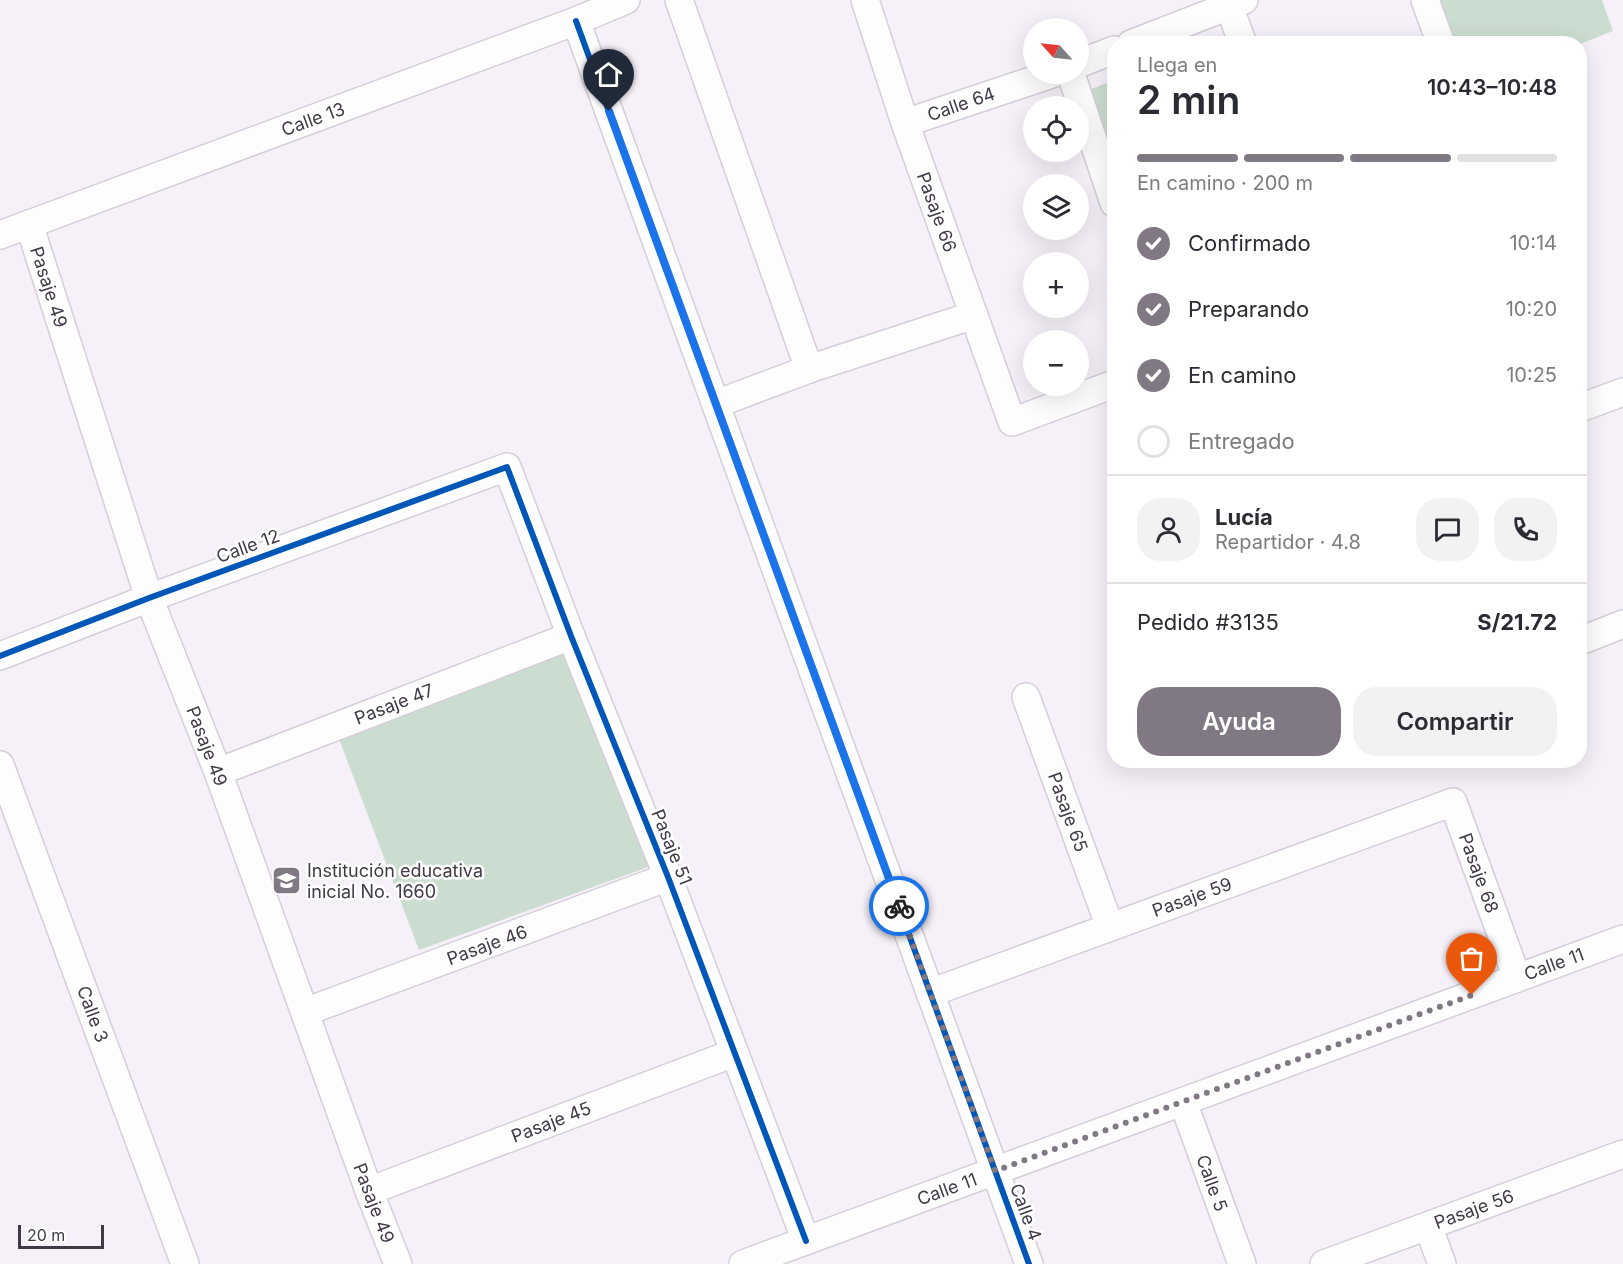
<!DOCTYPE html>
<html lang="es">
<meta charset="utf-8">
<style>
:root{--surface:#fff;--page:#f2f2f3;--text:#2b2b33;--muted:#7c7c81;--line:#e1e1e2;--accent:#807984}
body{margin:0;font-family:Inter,sans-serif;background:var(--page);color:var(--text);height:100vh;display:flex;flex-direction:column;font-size:22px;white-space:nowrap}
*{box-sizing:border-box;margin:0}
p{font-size:20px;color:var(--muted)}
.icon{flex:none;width:33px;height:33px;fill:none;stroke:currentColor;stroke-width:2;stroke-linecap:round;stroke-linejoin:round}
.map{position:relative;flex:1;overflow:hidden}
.side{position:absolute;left:1107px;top:36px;width:480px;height:732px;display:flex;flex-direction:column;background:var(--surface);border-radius:24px;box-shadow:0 6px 24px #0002}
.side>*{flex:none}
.needle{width:39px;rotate:297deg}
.controls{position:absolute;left:1023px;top:18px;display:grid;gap:12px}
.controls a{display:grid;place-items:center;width:66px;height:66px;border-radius:50%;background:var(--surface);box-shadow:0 6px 24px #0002;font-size:30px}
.scale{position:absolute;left:18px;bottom:15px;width:86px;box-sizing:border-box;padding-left:6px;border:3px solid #413946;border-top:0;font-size:16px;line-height:21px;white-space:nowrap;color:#413946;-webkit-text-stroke:4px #fff;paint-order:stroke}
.pin{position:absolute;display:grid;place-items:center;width:51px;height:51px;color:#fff;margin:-62px -26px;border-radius:50% 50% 50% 0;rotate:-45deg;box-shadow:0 0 6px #0007}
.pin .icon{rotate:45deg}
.courier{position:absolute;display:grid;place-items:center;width:60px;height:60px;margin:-30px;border:4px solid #1a73e8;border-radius:50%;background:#fff;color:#222;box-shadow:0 2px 8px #0007}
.overview em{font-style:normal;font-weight:600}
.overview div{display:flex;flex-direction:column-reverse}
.overview{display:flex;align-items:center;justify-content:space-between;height:102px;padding:0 30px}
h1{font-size:39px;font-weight:600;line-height:45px}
.bar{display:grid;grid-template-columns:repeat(4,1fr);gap:9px 6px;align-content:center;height:72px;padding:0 30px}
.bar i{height:8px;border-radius:4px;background:var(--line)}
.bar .selected{background:var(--accent)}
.bar p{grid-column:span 4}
.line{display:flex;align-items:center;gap:15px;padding:0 30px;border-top:2px solid var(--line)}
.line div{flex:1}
.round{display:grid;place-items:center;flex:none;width:63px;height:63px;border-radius:24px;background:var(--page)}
ol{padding:0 30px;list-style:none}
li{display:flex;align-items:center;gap:18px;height:66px}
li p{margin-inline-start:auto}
li .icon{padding:6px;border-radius:50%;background:var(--accent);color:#fff;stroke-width:4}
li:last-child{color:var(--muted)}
li i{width:33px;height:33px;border:3px solid var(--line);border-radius:50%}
.primary-button{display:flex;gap:12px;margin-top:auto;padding:12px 30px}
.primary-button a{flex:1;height:69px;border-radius:24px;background:var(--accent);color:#fff;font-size:24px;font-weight:600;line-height:69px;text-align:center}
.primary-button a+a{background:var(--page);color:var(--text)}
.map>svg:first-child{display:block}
</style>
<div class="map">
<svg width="1623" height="1264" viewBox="0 0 1623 1264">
<rect width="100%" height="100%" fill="#f6f1f8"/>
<g fill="#cbddd0">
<polygon points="1430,0 1602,0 1613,31 1580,44 1447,43"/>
<polygon points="1114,80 1114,198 1079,94"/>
<polygon points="572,650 651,866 419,950 339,739"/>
</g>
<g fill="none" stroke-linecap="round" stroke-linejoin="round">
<defs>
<g id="street">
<polyline points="679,0 809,369"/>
<polyline points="865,0 905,123 1012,422 1114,384"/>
<polyline points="1425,0 1441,44"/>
<polyline points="1229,6 1243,44"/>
<polyline points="576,21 1029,1264"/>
<polyline points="1131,44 1244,0"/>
<polyline points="1078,64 1114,50"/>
<polyline points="1071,74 1114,203"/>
<polyline points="905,123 1052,74"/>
<polyline points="29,224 149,598 218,772 369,1191 398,1264"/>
<polyline points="0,235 576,21 626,0"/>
<polyline points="716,404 809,369 974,315"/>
<polyline points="1580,408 1623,392"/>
<polyline points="1580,641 1623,624"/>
<polyline points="0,656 149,598 507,467 571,636 668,877 806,1241"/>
<polyline points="1026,697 1110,927"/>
<polyline points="0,765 185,1264"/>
<polyline points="218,772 571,636"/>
<polyline points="930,993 1453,802 1517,978"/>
<polyline points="305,1012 668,877"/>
<polyline points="1183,1102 1242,1264"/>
<polyline points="369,1191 734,1053"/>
<polyline points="1428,1226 1442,1264"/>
<polyline points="743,1264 1623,939"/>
<polyline points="1324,1264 1623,1154"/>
</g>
</defs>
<use href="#street" stroke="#d5ced8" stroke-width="30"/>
<use href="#street" stroke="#fefdfe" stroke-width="27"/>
<defs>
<g id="cycleway">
<polyline points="576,21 1029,1264"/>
<polyline points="0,656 149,598 507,467 571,636 668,877 806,1241"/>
</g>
</defs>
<use href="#cycleway" stroke="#fff" stroke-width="10"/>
<use href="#cycleway" stroke="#0057b8" stroke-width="6"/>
</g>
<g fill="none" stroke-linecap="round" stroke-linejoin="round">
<polyline stroke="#807984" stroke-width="6" stroke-dasharray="0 10.8" points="899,906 995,1171 1472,995"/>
<polyline stroke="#1a73e8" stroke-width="8" points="609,111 899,906"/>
</g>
<defs>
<symbol id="school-square" viewBox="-11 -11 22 22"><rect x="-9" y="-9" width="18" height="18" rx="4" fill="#807984" stroke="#fff"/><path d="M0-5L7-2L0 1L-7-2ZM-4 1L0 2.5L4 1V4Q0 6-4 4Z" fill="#fff"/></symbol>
</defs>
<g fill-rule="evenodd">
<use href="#school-square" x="270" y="864" width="33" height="33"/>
</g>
<g text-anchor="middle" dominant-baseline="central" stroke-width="5" stroke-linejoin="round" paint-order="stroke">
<g font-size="18" fill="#413946" stroke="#fff">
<text transform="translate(961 104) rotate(-19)">Calle 64</text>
<text transform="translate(313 119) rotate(-20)">Calle 13</text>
<text transform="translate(937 212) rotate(70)">Pasaje 66</text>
<text transform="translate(49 287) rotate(72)">Pasaje 49</text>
<text transform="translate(248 546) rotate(-20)">Calle 12</text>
<text transform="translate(394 704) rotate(-21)">Pasaje 47</text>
<text transform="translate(207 746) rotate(69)">Pasaje 49</text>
<text transform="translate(1068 812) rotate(70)">Pasaje 65</text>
<text transform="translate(672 847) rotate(68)">Pasaje 51</text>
<text transform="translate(1479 873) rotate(70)">Pasaje 68</text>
<text transform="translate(1192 897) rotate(-20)">Pasaje 59</text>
<text transform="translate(487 945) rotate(-20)">Pasaje 46</text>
<text transform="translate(1554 964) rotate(-20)">Calle 11</text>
<text transform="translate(93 1014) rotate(70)">Calle 3</text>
<text transform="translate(551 1122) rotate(-21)">Pasaje 45</text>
<text transform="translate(1212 1183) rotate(70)">Calle 5</text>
<text transform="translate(947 1189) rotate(-20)">Calle 11</text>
<text transform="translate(374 1203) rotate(69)">Pasaje 49</text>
<text transform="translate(1474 1209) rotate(-20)">Pasaje 56</text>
<text transform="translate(1026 1212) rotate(70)">Calle 4</text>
</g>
<g font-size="18" fill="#413946" stroke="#fff" text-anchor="start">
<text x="307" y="870">Institución educativa<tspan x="307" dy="21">inicial No. 1660</tspan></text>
</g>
</g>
</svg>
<div class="controls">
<a><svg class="needle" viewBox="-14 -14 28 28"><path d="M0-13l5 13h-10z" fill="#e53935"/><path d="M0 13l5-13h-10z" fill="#7c7c81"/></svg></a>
<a><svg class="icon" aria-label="locate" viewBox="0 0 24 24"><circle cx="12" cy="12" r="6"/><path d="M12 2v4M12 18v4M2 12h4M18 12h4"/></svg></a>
<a><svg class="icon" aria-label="layers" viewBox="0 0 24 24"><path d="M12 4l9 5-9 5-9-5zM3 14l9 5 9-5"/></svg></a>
<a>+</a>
<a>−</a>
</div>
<div class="scale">20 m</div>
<div class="pin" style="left:1472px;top:995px;background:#ea580c"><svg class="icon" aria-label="bag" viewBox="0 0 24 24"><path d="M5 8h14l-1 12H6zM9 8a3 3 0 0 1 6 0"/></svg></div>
<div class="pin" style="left:609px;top:111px;background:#1f2937"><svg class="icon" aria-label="home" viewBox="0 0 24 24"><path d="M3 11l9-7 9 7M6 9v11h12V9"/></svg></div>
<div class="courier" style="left:899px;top:906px"><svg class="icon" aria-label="bike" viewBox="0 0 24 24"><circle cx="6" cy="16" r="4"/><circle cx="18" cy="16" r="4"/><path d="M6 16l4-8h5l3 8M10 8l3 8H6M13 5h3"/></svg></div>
<section class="side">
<div class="overview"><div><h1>2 min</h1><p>Llega en</p></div><em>10:43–10:48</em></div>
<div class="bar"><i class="selected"></i><i class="selected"></i><i class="selected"></i><i></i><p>En camino · 200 m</p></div>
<ol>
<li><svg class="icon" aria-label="check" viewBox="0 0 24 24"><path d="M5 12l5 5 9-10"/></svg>Confirmado<p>10:14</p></li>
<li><svg class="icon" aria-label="check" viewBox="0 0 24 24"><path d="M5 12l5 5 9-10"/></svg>Preparando<p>10:20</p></li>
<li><svg class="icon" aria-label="check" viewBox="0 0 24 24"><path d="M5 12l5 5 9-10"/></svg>En camino<p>10:25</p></li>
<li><i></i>Entregado</li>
</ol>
<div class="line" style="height:108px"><a class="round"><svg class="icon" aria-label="person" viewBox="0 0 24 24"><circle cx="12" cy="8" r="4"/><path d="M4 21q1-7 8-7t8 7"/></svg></a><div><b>Lucía</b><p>Repartidor · 4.8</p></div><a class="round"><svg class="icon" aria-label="chat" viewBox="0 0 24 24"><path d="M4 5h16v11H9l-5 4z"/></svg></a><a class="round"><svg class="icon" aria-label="phone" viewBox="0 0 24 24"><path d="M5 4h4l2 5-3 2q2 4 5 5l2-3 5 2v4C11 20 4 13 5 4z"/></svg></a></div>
<div class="line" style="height:78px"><div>Pedido #3135</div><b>S/21.72</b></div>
<div class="primary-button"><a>Ayuda</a><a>Compartir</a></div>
</section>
</div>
